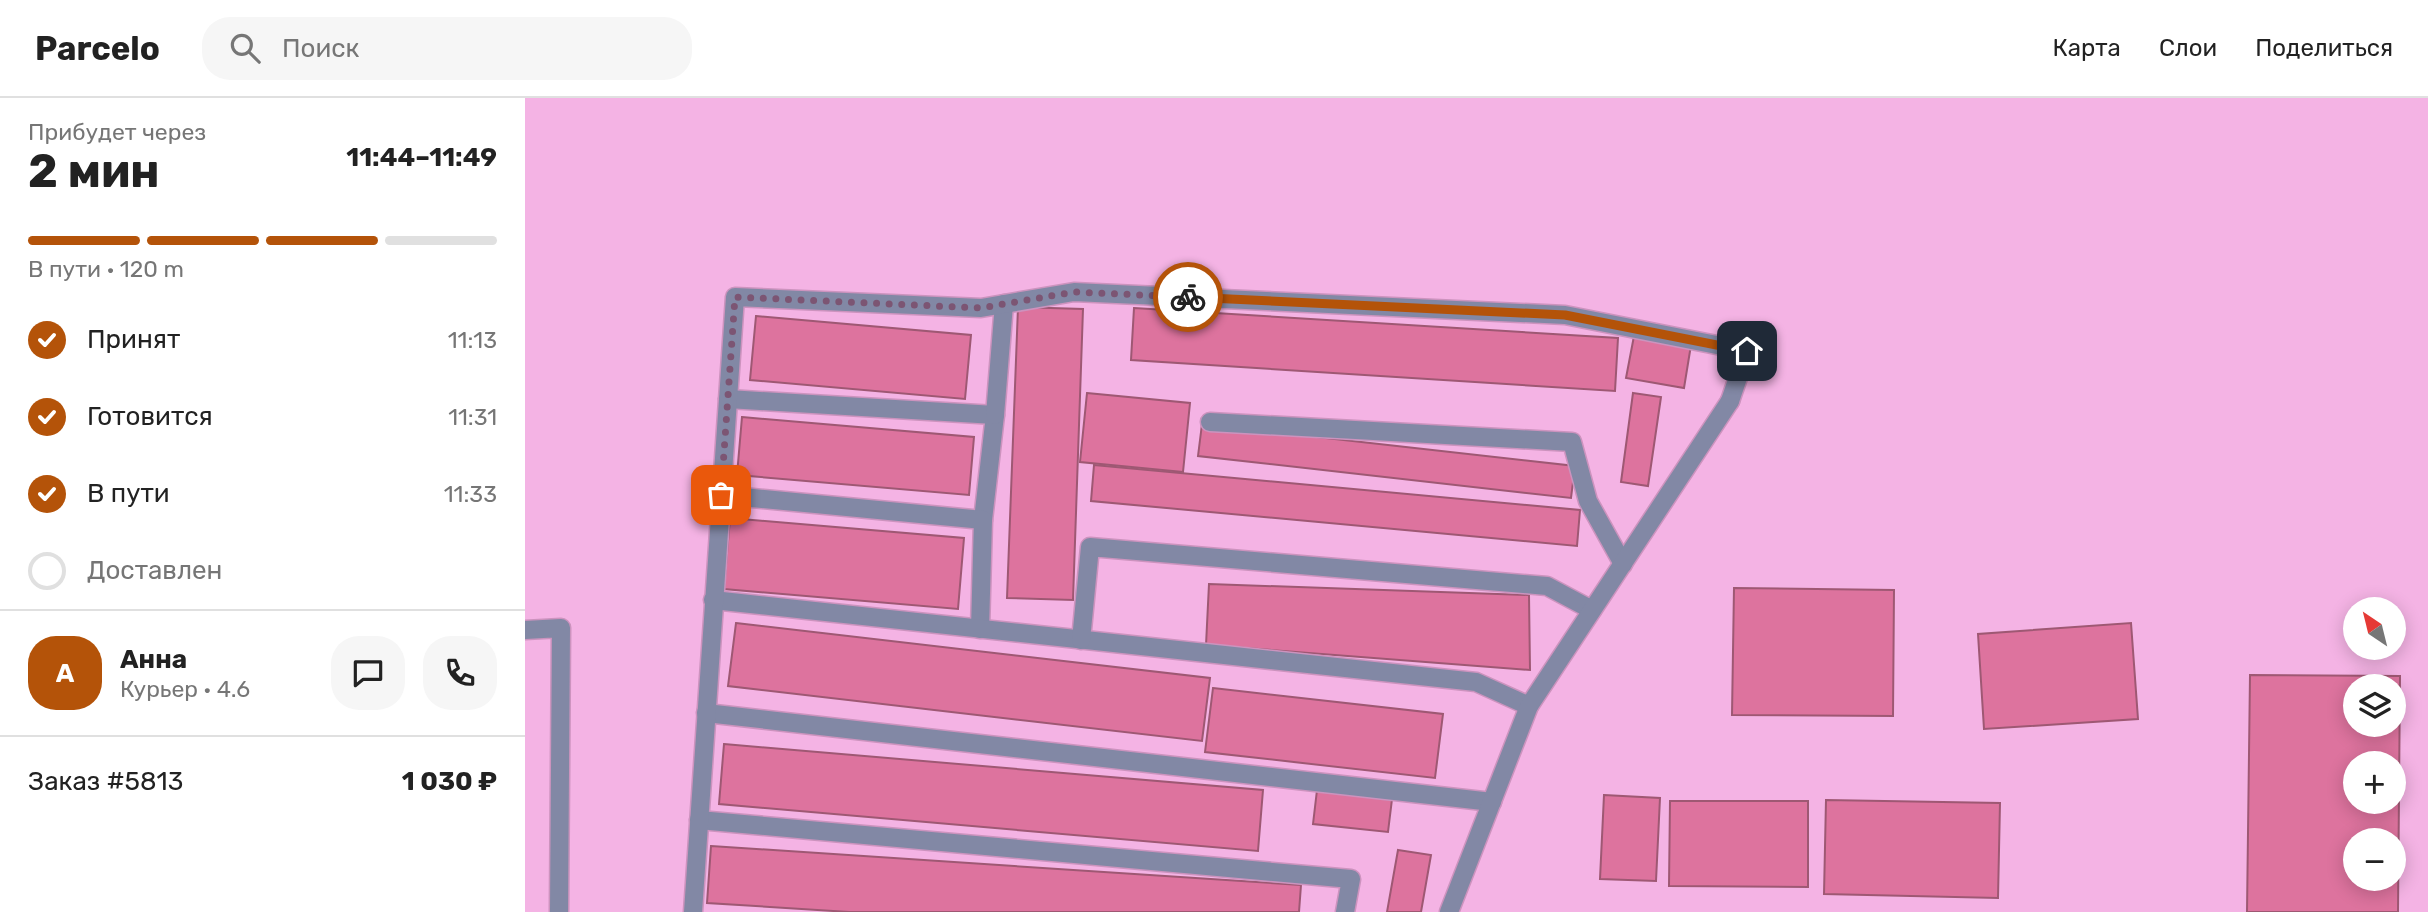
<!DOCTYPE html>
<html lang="ru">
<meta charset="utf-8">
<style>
:root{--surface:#fff;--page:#f6f6f6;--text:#222;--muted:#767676;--line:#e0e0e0;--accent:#b45309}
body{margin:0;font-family:Rubik,sans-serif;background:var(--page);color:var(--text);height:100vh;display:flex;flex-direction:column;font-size:26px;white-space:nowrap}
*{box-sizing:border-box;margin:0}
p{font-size:23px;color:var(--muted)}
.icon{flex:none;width:38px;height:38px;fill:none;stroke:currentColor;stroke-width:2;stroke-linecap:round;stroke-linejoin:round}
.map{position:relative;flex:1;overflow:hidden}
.sheet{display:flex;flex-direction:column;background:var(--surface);width:525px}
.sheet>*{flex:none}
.needle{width:46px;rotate:325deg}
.fabs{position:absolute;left:1818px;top:499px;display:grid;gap:14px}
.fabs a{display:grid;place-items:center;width:63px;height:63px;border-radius:50%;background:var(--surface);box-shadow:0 4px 18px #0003;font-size:35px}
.pin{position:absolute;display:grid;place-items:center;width:60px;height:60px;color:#fff;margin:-30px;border-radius:14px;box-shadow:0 4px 10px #0006}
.courier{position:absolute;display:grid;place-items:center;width:70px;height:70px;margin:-35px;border:5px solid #b45309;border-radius:50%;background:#fff;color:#222;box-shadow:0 2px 9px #0007}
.overview em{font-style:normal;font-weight:700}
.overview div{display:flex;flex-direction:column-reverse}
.overview{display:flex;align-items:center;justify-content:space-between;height:119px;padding:0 28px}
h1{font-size:46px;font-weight:700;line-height:52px}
.bar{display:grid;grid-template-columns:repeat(4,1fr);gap:10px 7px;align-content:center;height:84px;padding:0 28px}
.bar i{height:9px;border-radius:5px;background:var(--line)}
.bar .active{background:var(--accent)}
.bar p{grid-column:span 4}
.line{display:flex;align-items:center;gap:18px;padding:0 28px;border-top:2px solid var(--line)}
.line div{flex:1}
.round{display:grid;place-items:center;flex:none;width:74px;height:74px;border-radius:28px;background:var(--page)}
ol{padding:0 28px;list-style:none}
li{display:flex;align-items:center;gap:21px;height:77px}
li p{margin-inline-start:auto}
li .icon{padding:7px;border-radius:50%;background:var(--accent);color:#fff;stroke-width:4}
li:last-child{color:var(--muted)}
li i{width:38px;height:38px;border:4px solid var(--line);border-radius:50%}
header{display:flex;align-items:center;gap:42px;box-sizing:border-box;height:98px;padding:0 35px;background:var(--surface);border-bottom:2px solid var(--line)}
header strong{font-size:33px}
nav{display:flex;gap:38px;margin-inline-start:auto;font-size:24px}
.search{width:490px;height:63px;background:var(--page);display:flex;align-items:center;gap:18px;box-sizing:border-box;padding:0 24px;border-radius:28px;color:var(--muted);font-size:26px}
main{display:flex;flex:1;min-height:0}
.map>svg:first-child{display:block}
</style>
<header>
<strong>Parcelo</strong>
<div class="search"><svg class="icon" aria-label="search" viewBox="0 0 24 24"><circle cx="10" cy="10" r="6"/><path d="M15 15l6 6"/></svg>Поиск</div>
<nav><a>Карта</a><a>Слои</a><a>Поделиться</a></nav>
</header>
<main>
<section class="sheet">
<div class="overview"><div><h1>2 мин</h1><p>Прибудет через</p></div><em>11:44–11:49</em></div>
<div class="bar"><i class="active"></i><i class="active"></i><i class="active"></i><i></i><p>В пути · 120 m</p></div>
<ol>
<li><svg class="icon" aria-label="check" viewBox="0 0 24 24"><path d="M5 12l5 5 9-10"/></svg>Принят<p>11:13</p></li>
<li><svg class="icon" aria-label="check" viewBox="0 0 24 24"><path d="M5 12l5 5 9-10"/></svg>Готовится<p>11:31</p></li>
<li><svg class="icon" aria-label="check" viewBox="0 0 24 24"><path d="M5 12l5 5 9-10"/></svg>В пути<p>11:33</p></li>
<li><i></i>Доставлен</li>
</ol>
<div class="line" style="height:126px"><b class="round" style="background:var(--accent);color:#fff">А</b><div><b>Анна</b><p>Курьер · 4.6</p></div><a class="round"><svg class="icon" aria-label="chat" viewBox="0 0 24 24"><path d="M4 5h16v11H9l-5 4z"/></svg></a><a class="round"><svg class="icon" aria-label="phone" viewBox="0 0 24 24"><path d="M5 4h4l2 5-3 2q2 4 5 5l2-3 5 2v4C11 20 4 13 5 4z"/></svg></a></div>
<div class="line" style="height:91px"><div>Заказ #5813</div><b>1 030 ₽</b></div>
</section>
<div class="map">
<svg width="1903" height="814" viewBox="0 0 1903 814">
<rect width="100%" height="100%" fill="#f4b3e4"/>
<g fill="#dd739e" stroke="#9e5873" stroke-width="2" fill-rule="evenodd">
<polygon points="493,209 558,211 548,502 482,500"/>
<polygon points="609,210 1093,240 1090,293 606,262"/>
<polygon points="231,218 446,237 440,301 225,282"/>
<polygon points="1109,238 1166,247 1159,290 1101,280"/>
<polygon points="562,295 665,305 658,374 555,364"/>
<polygon points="1108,295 1136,299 1123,388 1096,384"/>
<polygon points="217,319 449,339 444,397 212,377"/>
<polygon points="677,326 1050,368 1046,400 673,358"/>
<polygon points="569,367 1055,412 1052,448 566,403"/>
<polygon points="205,420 439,440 433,511 199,491"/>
<polygon points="684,486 1004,497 1005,572 681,547"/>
<polygon points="1209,490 1369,492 1368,618 1207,617"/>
<polygon points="211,525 685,580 677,643 203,588"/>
<polygon points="1606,525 1613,621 1459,631 1453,536"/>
<path d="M1725 577 1875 578 1873 814H1722ZM1830 588H1869V626H1830ZM1830 665H1869V704H1830ZM1830 742H1869V780H1830Z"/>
<polygon points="688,590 918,616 910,680 680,654"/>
<polygon points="199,646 738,692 733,753 194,706"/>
<polygon points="792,692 867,701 863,734 788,726"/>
<polygon points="1079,697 1135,700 1131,783 1075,781"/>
<polygon points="1301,702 1475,705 1473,800 1299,796"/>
<polygon points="1145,703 1283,703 1283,789 1144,788"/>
<polygon points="186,748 776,787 774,814 324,814 182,805"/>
<polygon points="873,752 906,757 896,814 862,814"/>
</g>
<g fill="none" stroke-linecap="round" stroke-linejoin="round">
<defs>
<g id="service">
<polyline points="203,301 470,317 458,422"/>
<polyline points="470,317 479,206"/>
<polyline points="685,324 1047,344 1063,403 1098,466"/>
<polyline points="196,397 458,422 455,531"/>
<polyline points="188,502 951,584 1004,608"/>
<polyline points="0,532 36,530 34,814"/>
<polyline points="556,542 565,449 1022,488 1067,512"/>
<polyline points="181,615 967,704"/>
<polyline points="174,722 826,781 820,814"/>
<polyline points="168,814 210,199 456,210 549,194 1040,217 1222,253 1205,303"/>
</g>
<polyline id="minor" points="924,814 1004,608 1205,303"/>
</defs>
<use href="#service" stroke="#cc93be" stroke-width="21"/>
<use href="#minor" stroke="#cc93be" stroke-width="21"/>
<use href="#service" stroke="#8288a5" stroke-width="18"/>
<use href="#minor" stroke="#8288a5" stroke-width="18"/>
</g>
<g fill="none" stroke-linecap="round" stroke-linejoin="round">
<polyline stroke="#7c5573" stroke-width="7" stroke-dasharray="0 12.6" points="196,397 210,199 456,210 549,194 663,199"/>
<polyline stroke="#b45309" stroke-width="9" points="663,199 1040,217 1222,253"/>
</g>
</svg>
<div class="fabs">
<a><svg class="needle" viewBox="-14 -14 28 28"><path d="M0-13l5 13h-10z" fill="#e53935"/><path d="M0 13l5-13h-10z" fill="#767676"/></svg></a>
<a><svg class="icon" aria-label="layers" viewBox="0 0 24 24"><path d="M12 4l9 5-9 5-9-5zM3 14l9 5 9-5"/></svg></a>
<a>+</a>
<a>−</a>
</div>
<div class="pin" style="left:196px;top:397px;background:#ea580c"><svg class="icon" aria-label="bag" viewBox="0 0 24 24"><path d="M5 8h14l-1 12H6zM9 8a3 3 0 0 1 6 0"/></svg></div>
<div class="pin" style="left:1222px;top:253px;background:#1f2937"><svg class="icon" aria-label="home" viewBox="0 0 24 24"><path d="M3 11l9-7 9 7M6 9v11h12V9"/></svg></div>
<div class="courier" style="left:663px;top:199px"><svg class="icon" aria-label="bike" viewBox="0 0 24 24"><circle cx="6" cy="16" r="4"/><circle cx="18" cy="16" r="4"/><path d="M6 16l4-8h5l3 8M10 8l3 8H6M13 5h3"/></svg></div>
</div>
</main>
